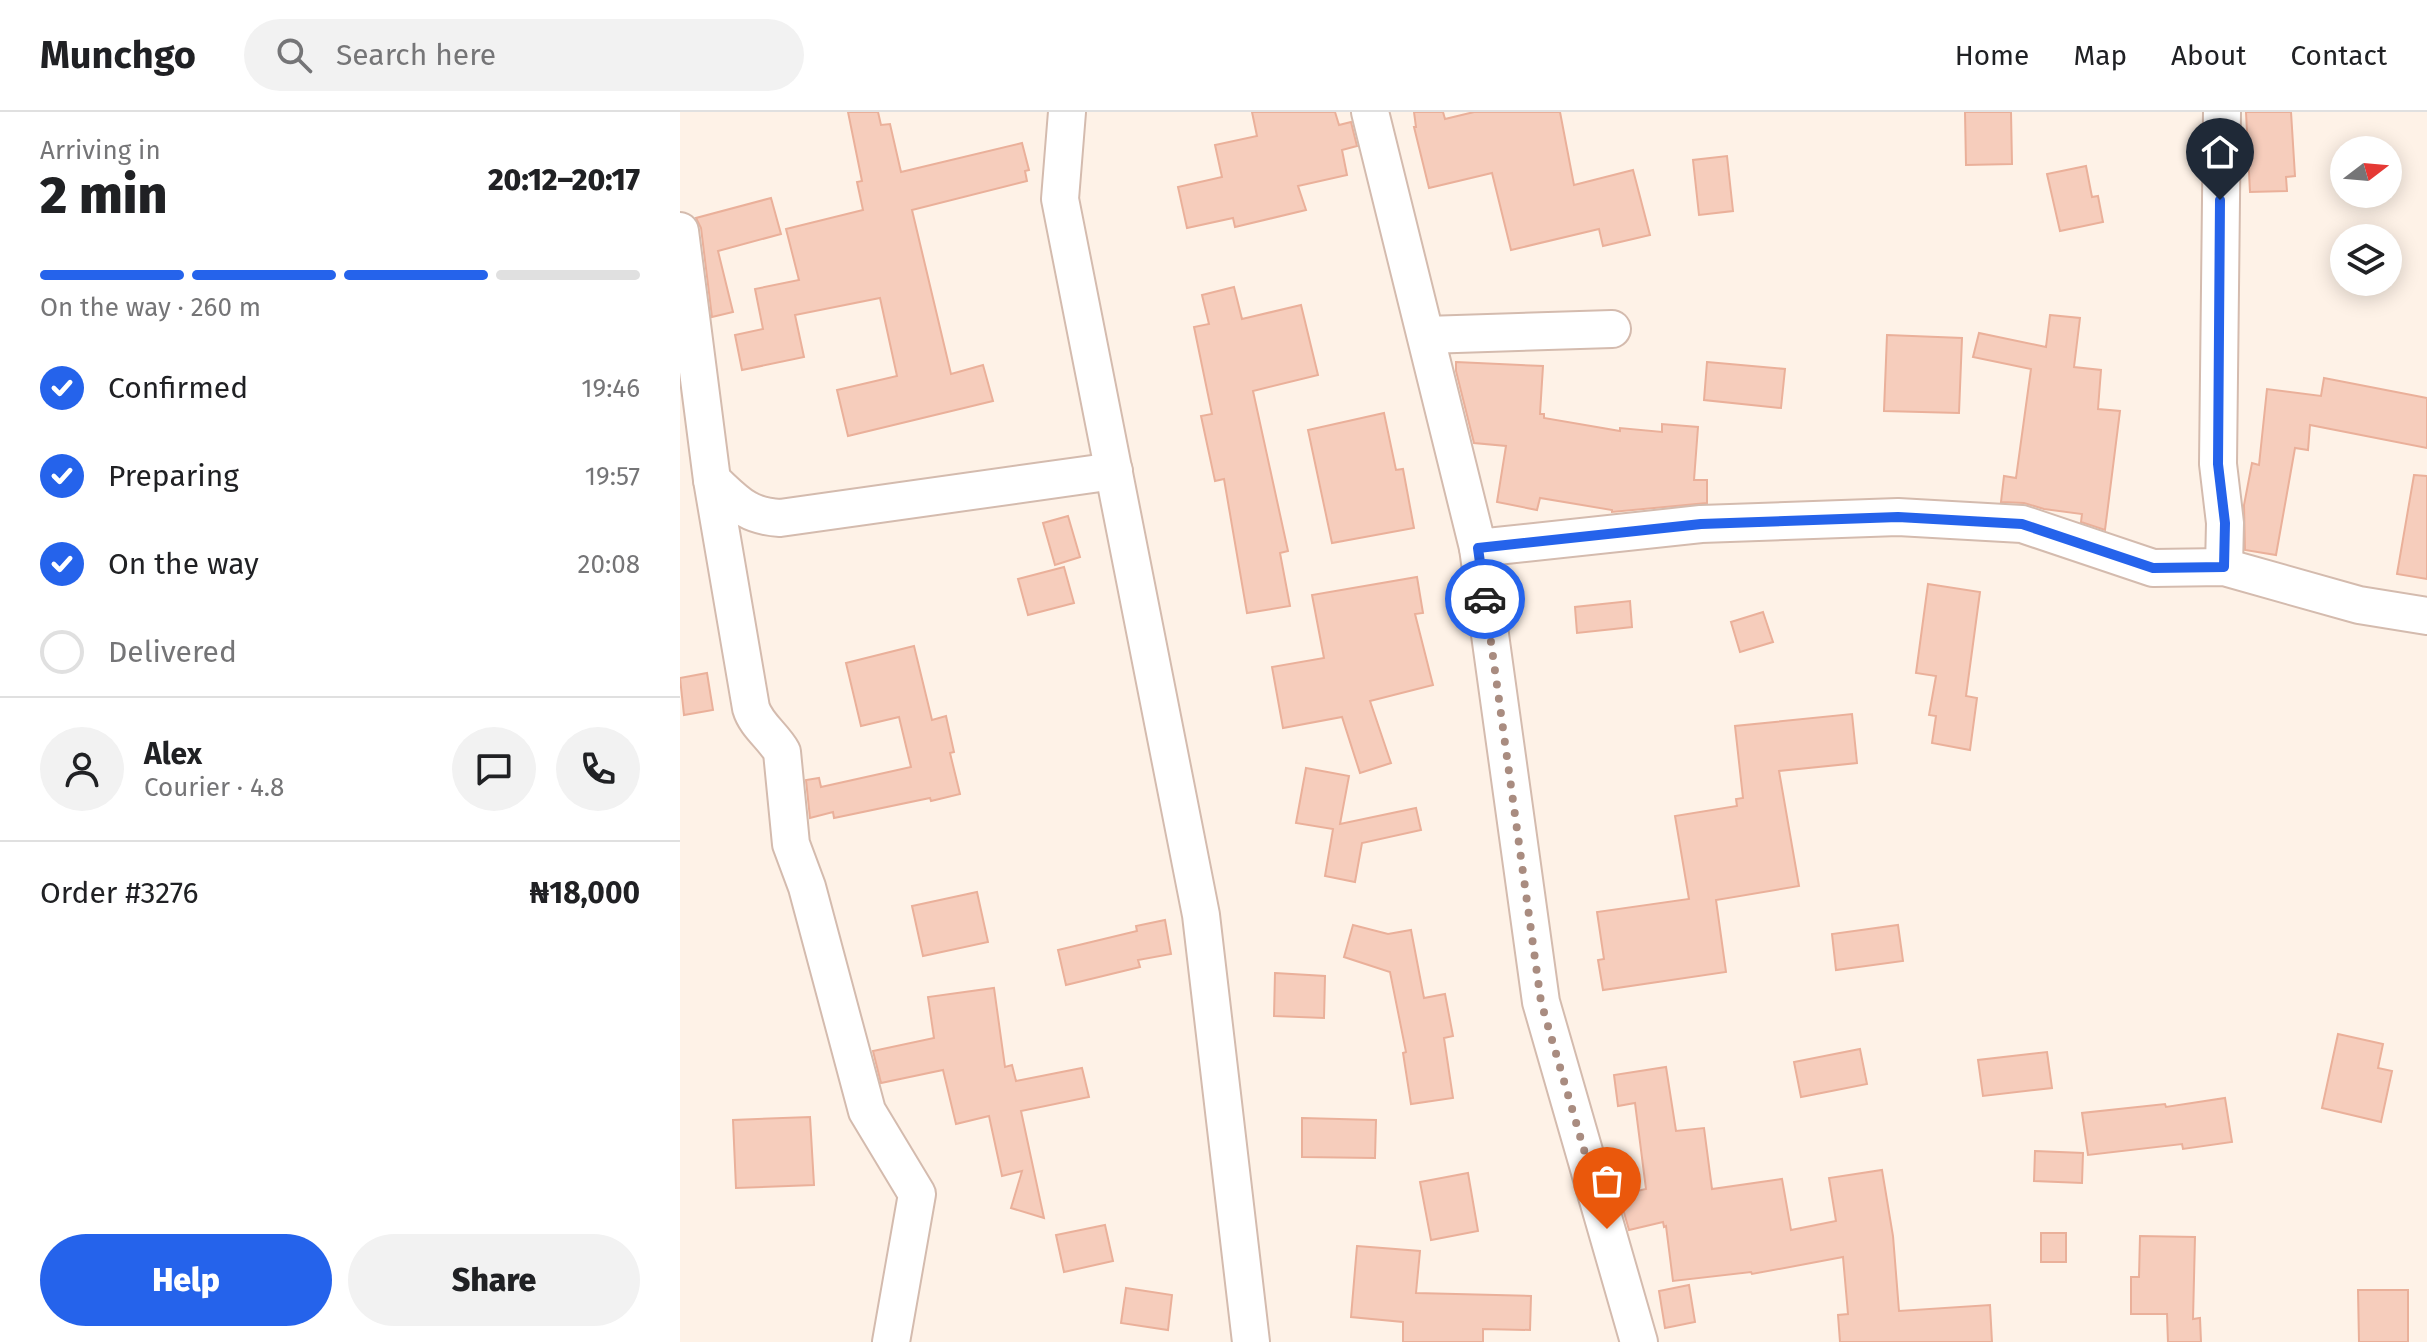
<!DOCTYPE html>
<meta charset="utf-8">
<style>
:root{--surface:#fff;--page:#f2f2f2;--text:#202124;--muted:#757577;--line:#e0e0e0;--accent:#2563eb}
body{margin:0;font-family:"Fira Sans",sans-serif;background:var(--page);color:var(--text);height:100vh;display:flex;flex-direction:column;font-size:30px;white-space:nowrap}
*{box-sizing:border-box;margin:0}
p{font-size:26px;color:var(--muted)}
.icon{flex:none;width:44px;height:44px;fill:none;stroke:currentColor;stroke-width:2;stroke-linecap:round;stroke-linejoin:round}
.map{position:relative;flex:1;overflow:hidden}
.panel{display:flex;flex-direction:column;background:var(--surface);width:680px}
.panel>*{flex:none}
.needle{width:52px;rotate:74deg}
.fabs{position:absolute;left:1650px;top:24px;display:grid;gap:16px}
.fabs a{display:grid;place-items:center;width:72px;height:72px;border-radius:50%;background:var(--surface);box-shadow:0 4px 20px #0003;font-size:40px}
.pin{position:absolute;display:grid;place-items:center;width:68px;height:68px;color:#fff;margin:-82px -34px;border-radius:50% 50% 50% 0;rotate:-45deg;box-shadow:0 0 8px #0007}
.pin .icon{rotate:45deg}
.courier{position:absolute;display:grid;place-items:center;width:80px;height:80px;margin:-40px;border:6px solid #2563eb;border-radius:50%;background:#fff;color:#222;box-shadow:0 2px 10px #0007}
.headline em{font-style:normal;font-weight:800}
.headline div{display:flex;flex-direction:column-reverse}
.headline{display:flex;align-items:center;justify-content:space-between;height:136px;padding:0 40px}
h1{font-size:52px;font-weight:800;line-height:60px}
.bar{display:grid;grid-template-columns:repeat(4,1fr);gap:12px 8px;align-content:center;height:96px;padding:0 40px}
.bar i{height:10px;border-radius:6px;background:var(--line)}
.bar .on{background:var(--accent)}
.bar p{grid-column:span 4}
.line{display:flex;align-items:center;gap:20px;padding:0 40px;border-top:2px solid var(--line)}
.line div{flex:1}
.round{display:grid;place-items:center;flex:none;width:84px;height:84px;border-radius:42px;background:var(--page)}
ol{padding:0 40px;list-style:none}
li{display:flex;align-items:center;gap:24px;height:88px}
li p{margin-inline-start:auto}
li .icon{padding:8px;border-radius:50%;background:var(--accent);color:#fff;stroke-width:4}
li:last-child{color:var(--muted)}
li i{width:44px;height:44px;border:4px solid var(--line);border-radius:50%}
.cta{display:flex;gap:16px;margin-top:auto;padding:16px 40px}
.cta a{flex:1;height:92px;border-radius:48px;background:var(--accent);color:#fff;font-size:32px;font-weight:800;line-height:92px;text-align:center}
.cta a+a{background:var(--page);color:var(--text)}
header{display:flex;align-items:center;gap:48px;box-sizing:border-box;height:112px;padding:0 40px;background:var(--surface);border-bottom:2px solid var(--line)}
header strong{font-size:38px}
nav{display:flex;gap:44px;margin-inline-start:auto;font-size:28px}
.search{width:560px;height:72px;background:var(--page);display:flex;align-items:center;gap:20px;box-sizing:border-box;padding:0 28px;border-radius:44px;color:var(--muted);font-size:30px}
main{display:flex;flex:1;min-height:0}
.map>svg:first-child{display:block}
</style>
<header>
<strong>Munchgo</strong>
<div class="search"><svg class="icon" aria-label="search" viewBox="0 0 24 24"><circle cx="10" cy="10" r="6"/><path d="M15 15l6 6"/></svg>Search here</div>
<nav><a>Home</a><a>Map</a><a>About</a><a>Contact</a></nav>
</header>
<main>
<section class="panel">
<div class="headline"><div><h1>2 min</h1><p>Arriving in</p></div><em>20:12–20:17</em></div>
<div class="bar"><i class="on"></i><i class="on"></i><i class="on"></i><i></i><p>On the way · 260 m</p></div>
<ol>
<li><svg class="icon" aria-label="check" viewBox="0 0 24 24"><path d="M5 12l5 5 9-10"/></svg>Confirmed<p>19:46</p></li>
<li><svg class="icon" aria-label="check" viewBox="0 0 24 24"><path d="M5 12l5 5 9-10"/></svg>Preparing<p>19:57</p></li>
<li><svg class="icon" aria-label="check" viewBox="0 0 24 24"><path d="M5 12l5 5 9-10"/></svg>On the way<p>20:08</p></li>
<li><i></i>Delivered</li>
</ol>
<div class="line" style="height:144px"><a class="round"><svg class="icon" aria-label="person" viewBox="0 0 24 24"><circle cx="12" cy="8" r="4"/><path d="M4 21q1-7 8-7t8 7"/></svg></a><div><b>Alex</b><p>Courier · 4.8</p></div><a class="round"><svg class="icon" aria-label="chat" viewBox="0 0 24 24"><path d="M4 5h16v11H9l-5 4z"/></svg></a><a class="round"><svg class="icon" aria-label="phone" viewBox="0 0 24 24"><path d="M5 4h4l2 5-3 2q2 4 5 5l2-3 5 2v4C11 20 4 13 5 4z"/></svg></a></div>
<div class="line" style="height:104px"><div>Order #3276</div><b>₦18,000</b></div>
<div class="cta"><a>Help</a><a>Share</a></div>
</section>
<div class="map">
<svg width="1747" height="1230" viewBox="0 0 1747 1230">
<rect width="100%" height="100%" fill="#fef2e7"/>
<g fill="#f6cdbc" stroke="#eab09a" stroke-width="2">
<polygon points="168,0 198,0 201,13 210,12 221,60 342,31 349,58 345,59 347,69 232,98 271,262 303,253 313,289 168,324 157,278 217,264 200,186 115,203 124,245 62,258 55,223 83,217 75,177 119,168 106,117 183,98 177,70 182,69"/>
<polygon points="572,0 655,0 659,13 671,10 677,34 662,38 667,63 618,74 626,98 555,115 553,106 507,116 498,75 542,65 535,33 577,24"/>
<polygon points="734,0 763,0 765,7 794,0 880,0 894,73 953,58 970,123 923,134 919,117 831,138 812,61 749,76 734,15 736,15"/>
<polygon points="1285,0 1331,0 1332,52 1286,53"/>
<polygon points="1566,0 1611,0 1615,64 1606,65 1607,79 1570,80"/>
<polygon points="1047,44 1053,99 1019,103 1013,48"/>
<polygon points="1406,54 1412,85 1418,84 1423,110 1380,119 1367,62"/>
<polygon points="91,86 101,122 38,139 53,200 32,205 21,116 16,106"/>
<polygon points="554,175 562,207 621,193 638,263 573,279 608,439 600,441 610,494 567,501 544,367 535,369 521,304 532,302 514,215 529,212 522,183"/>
<polygon points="1370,203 1400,206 1394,255 1421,258 1418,297 1440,299 1425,418 1401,410 1402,402 1364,397 1344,391 1321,390 1324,364 1336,366 1351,257 1293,245 1299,221 1366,235"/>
<polygon points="1207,223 1282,226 1279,301 1204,299"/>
<polygon points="776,250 863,254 860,302 864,302 864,306 940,319 940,316 982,320 982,312 1018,315 1014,368 1027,368 1027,391 932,400 932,398 860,386 857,398 817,390 826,334 794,331 776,259"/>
<polygon points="1027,250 1105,257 1101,296 1024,288"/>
<polygon points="1644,266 1747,286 1747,336 1630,313 1628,338 1615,336 1596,443 1565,438 1564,393 1572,351 1579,353 1587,277 1641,284"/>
<polygon points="704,301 716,358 723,357 734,416 652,431 628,318"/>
<polygon points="1734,363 1747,364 1747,467 1717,462"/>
<polygon points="388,404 400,445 375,453 363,411"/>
<polygon points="384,455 394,491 348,503 338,467"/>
<polygon points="737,465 743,501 735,502 753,573 690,589 711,651 680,661 662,605 603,616 592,555 644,546 632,483"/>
<polygon points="1248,472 1300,480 1286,584 1297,586 1290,638 1252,631 1256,604 1249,603 1256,564 1236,561"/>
<polygon points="950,489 952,515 897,521 895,495"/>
<polygon points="1083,500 1093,530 1060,540 1051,510"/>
<polygon points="234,534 252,608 266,604 274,640 270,641 280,682 251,689 250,686 154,706 153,700 130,706 126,668 139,666 141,675 231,655 219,605 181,614 166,551"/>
<polygon points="27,561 33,598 4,603 0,566"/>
<polygon points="1172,602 1177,651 1099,659 1119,774 1036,788 1046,860 923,878 918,848 924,847 917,800 1009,787 995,704 1057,694 1056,687 1063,686 1055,614"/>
<polygon points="626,656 669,664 660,712 736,696 741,718 682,731 675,770 645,764 653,717 616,711"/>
<polygon points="297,780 308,830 243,844 232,794"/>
<polygon points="485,808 491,842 458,848 460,855 386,873 378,838 457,819 456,814"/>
<polygon points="673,813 708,822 731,818 744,886 765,882 773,924 764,926 773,986 731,992 723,941 726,940 710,860 664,845"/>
<polygon points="1218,813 1223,849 1156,858 1152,822"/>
<polygon points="595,861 645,864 644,906 594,904"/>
<polygon points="314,876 325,955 332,953 336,969 402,956 409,985 341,999 364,1106 331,1096 342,1059 322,1064 309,1004 276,1012 263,958 201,971 193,939 254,926 248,885"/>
<polygon points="1658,922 1703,932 1698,956 1712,959 1701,1010 1642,996"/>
<polygon points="1180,937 1187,972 1121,985 1114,950"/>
<polygon points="1367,940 1372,976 1303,984 1298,948"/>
<polygon points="986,955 996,1019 1024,1016 1032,1077 1102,1067 1111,1118 1156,1109 1149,1066 1202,1058 1213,1124 1219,1199 1310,1193 1312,1230 1160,1230 1158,1203 1168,1202 1163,1145 1072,1162 1071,1160 993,1169 986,1114 984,1115 983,1110 949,1118 939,1083 966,1077 955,991 938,994 934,963"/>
<polygon points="1545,986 1552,1030 1503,1037 1502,1032 1408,1043 1402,1001 1485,992 1486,995"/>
<polygon points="130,1005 134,1073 56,1076 53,1008"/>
<polygon points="622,1006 696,1008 695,1046 622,1045"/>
<polygon points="1355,1039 1403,1041 1402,1071 1354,1069"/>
<polygon points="788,1061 798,1119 751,1128 740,1070"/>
<polygon points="425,1113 433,1149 384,1160 376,1123"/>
<rect x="1361" y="1121" width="25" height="29"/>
<polygon points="1460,1124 1515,1125 1513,1207 1520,1206 1521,1230 1488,1230 1487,1202 1451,1202 1451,1165 1459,1165"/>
<polygon points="677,1134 740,1139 736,1181 851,1184 850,1218 803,1217 803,1230 723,1230 723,1210 671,1205"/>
<polygon points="1009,1173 1015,1210 985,1216 979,1179"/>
<polygon points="446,1176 492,1183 488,1218 441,1211"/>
<polygon points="1678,1178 1728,1178 1728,1230 1679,1230"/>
</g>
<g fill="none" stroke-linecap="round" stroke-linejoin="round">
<defs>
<g id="minor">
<polyline points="387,0 380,87 521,803 571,1230"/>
<polyline points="690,0 798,436 1021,412 1218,405 1342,412 1473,456 1544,455 1679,493 1747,504"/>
<polyline points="1542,0 1538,352 1545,411 1544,455"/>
<path d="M0 119 32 368 71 596C76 613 93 624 102 640L111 732 127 775 187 999 237 1082 211 1230"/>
<polyline points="746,223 932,217"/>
<path d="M32 368C56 390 66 404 100 406L434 359"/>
<polyline points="798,436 861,890 959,1230"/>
</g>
</defs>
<use href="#minor" stroke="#d4bbae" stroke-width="40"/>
<use href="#minor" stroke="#fff" stroke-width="36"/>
</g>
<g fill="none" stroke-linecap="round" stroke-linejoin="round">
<polyline stroke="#a98c80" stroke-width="8" stroke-dasharray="0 14.4" points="805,487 861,890 927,1117"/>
<polyline stroke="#2563eb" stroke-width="10" points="805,487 798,436 1021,412 1218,405 1342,412 1473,456 1544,455 1545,411 1538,352 1540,88"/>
</g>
</svg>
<div class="fabs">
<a><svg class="needle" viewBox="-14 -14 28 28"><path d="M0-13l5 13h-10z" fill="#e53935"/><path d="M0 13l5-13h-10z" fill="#757577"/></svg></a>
<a><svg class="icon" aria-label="layers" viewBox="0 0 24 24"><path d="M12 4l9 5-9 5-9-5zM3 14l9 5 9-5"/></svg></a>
</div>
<div class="pin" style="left:927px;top:1117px;background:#ea580c"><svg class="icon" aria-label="bag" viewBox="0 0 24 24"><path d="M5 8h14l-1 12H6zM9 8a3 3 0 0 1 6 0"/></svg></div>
<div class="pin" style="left:1540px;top:88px;background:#1f2937"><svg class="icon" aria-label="home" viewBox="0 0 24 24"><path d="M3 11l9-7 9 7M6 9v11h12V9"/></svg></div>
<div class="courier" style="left:805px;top:487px"><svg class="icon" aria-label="car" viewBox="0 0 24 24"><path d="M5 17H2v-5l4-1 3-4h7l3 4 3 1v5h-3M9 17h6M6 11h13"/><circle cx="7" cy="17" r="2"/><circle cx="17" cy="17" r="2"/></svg></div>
</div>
</main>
